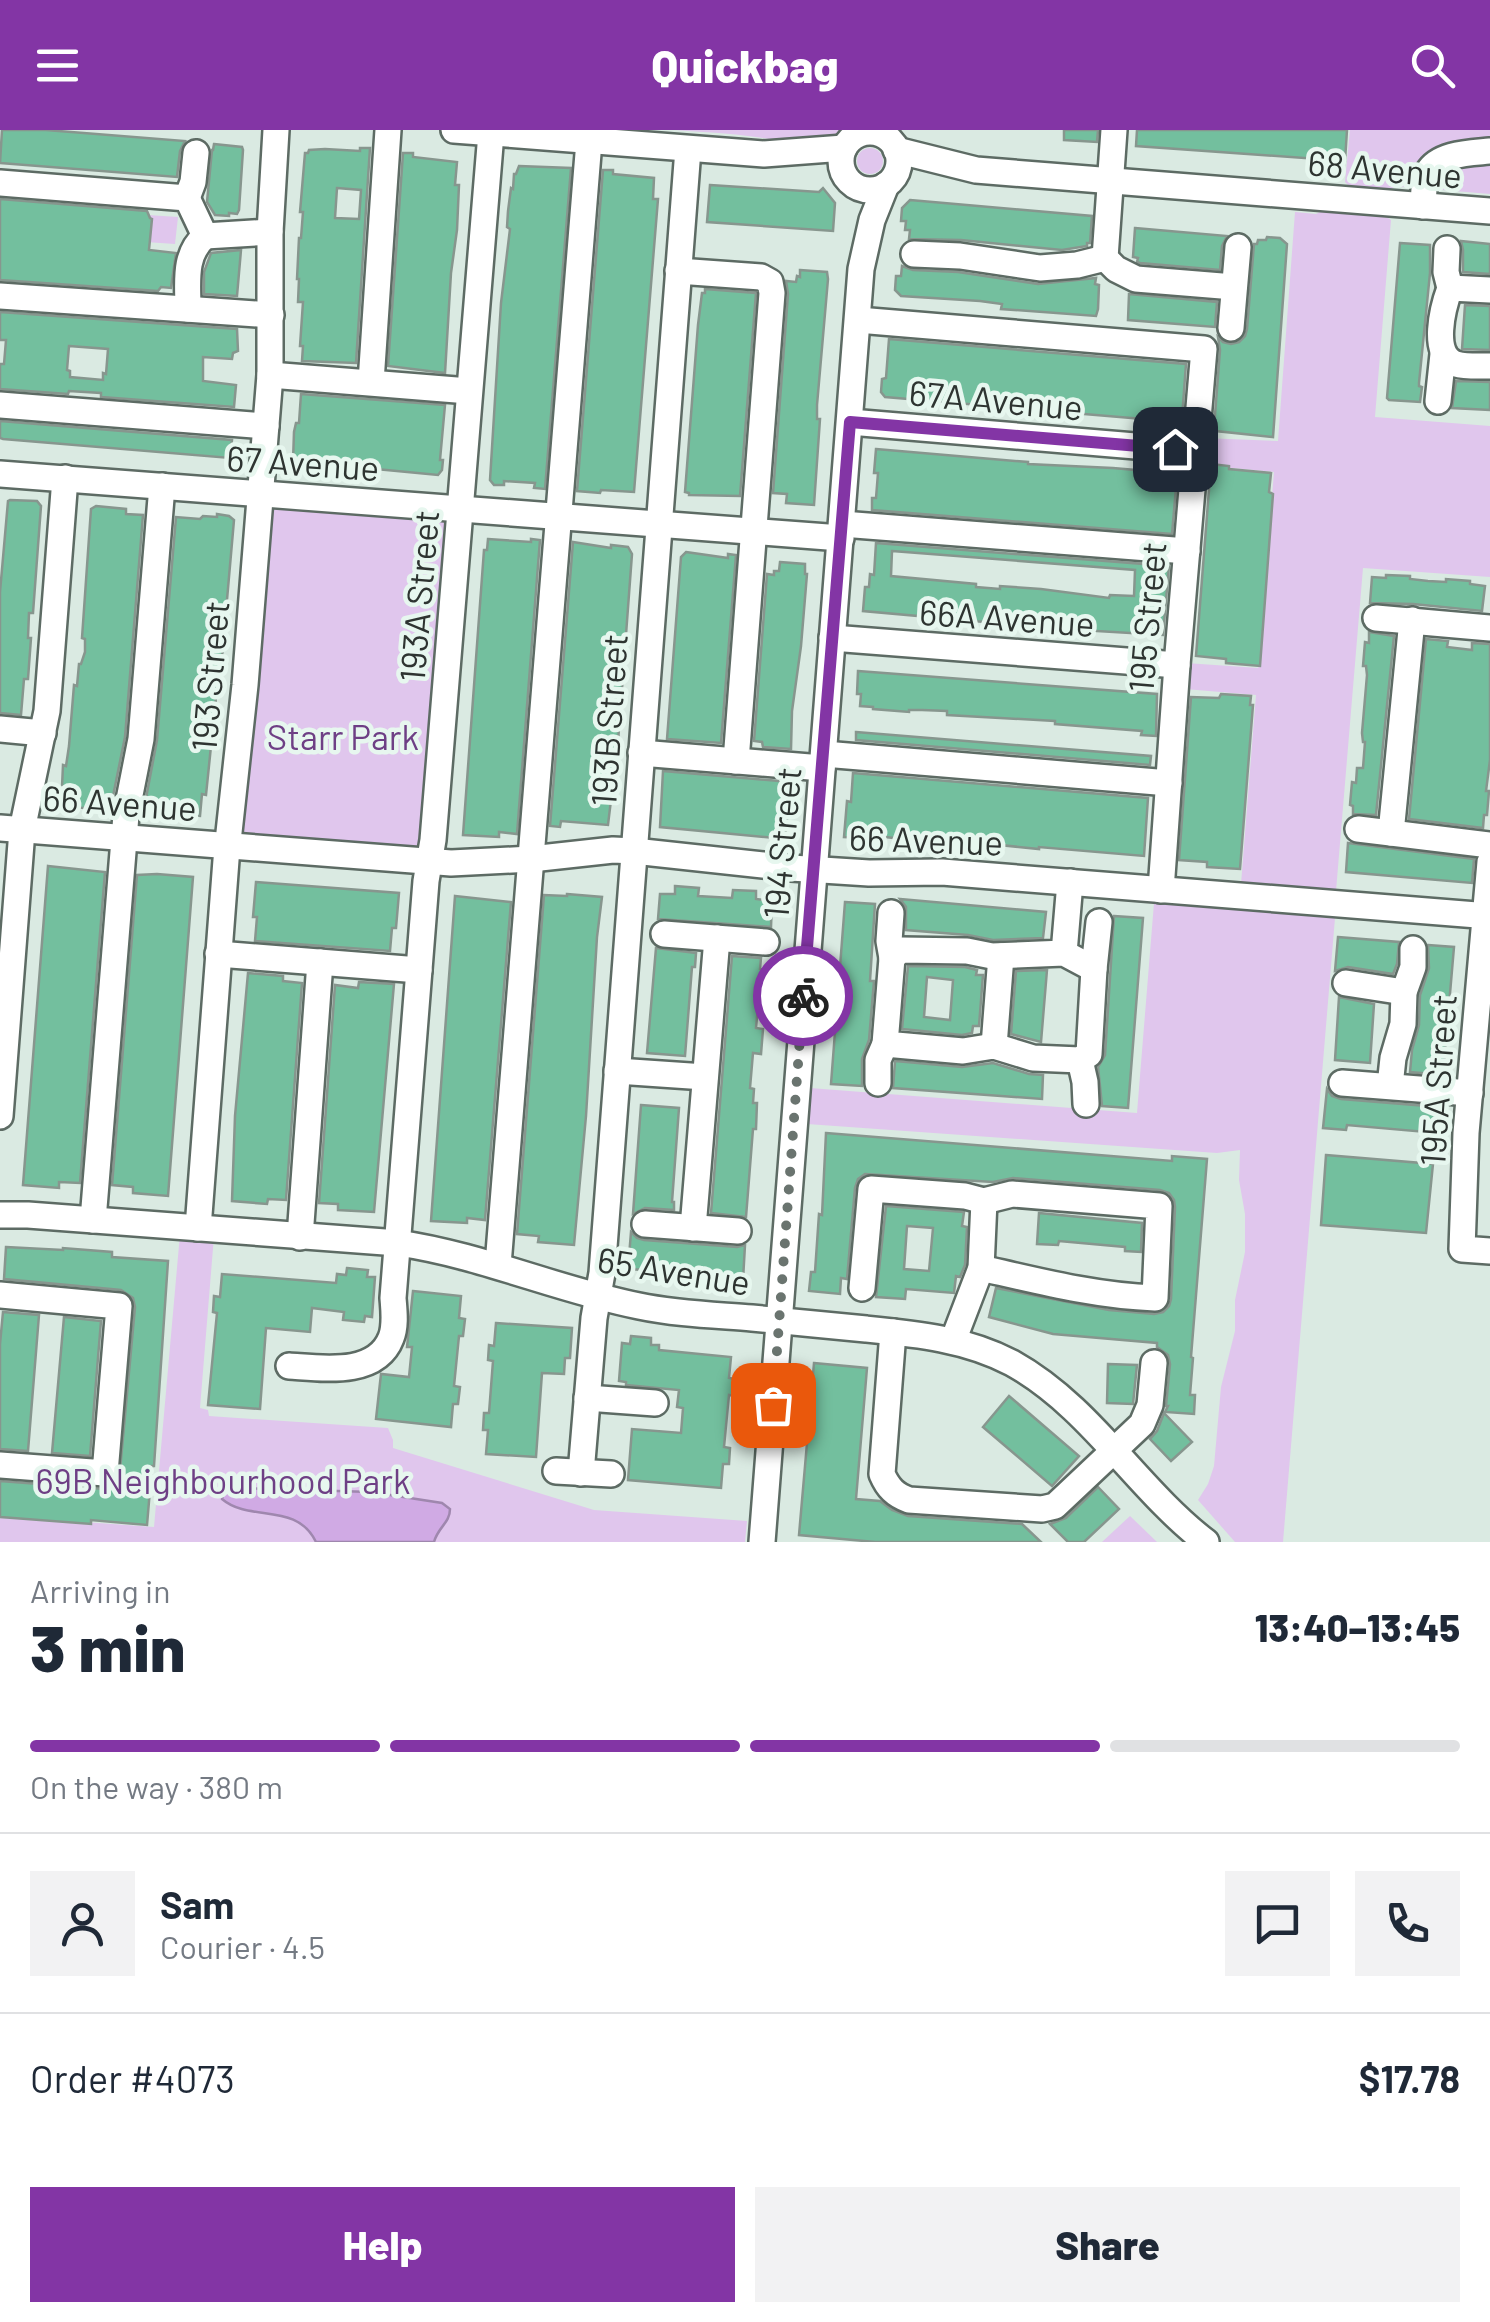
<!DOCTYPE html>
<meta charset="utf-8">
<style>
:root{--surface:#fff;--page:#f2f2f3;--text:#1f2937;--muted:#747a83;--line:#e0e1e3;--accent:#8335a5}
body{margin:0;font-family:Barlow,sans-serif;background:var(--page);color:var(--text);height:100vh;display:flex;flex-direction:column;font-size:38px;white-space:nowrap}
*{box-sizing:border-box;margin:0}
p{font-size:32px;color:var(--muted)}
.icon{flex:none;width:55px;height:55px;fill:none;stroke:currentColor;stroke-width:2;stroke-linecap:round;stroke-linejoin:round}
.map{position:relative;height:1412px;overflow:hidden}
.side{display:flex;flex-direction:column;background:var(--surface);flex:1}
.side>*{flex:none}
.pin{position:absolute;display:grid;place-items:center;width:85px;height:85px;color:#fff;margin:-42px;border-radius:20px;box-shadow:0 5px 15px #0006}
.courier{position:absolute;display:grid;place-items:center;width:100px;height:100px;margin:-50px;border:8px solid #8335a5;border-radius:50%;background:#fff;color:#222;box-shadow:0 2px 12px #0007}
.head em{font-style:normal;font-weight:800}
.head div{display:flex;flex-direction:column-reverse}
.head{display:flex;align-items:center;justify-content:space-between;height:170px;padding:0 30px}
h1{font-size:65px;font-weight:800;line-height:75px}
.bar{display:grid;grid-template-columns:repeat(4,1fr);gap:15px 10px;align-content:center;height:120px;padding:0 30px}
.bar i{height:12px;border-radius:8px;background:var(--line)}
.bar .on{background:var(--accent)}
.bar p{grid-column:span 4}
.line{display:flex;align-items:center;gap:25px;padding:0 30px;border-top:2px solid var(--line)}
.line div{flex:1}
.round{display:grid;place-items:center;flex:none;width:105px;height:105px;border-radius:0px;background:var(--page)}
.primary-button{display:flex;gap:20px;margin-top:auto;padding:20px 30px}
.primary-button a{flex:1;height:115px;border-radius:0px;background:var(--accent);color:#fff;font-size:40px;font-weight:800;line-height:115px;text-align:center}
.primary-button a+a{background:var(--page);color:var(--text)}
header{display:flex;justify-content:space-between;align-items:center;height:130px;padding:0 30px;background:var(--accent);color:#fff;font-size:45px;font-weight:800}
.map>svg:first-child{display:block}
</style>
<header><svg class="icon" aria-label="menu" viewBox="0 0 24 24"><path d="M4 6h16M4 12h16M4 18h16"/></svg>Quickbag<svg class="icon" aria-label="search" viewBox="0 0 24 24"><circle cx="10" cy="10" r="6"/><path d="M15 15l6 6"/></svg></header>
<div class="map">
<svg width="1490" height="1412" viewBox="0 0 1490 1412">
<rect width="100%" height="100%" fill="#daeae2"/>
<g fill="#e0c6ed">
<path d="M675 0H849C822 23 787 11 756 7 729 3 702 2 675 0Z"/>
<polygon points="1350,0 1490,0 1490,64 1396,56 1387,61 1351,58 1345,52"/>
<circle cx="870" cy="31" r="13"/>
<polygon points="1326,79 1384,85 1391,90 1375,287 1490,296 1490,447 1363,438 1336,761 1241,754 1256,565 1185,559 1186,533 1258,538 1274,342 1201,335 1204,308 1278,311 1295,82 1316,84"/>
<polygon points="148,85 178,87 175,114 146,112"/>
<path d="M279 374H297L307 381 445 390 449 395 421 713C409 725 395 720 382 714L277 706C263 709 252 713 240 701L246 669 270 381Z"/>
<polygon points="1154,773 1335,788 1283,1412 1235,1412 1198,1370 1208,1354 1214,1336 1221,1257 1235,1201 1235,1170 1245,1122 1245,1084 1239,1050 1240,1020 1217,1023 807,994 810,958 1137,983"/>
<polygon points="180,1104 214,1106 200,1278 208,1280 209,1286 388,1298 393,1310 393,1318 594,1380 747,1391 745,1412 0,1412 0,1386 154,1397"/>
<polygon points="1130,1386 1157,1412 1102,1412"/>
</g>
<path fill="#d0aae4" stroke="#9f87ae" stroke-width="2.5" d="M237 1358 371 1362 442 1373 450 1379C450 1393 438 1397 434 1412H316C296 1371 250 1393 222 1369L224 1361Z"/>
<g fill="#73bf9e" stroke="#87968e" stroke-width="2.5" fill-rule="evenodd">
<polygon points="2,0 46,0 185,11 180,21 177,47 0,33"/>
<polygon points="1064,0 1098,0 1097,12 1064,10"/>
<polygon points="1137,0 1347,0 1345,31 1136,16"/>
<polygon points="214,14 242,17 243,20 239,80 237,84 229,83 229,86 215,85 207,72 212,20 213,20"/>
<path d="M360 18H370L356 233 302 231 303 216H300L303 172H298L299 149H297L299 108H301L303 82H300L305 23H308L309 20 325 19 360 21ZM337 58 361 60 359 89 335 88Z"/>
<polygon points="403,23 413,23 413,27 457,32 455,55 459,55 457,100 451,143 445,243 388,236"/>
<polygon points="519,36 571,38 545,359 534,358 535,353 504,351 504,355 494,355 490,350 501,173 510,99 507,97 508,81 511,58 513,59 514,44 516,44"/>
<polygon points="603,40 613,40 613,44 654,48 653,69 658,69 634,362 601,360 600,363 577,361"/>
<polygon points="710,55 819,62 823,58 835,73 833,101 707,92"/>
<polygon points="0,69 147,81 150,88 152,89 149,120 176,123 171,158 161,157 158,161 0,150"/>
<polygon points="910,70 1092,86 1090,113 1087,113 1087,116 1062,120 961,110 909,109 910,100 905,100 906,91 901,91 902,78"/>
<polygon points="1135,98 1227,106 1222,116 1220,140 1140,133 1137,132 1138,128 1133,127"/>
<polygon points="1267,107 1280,108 1287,114 1273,307 1216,301 1216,299 1214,298 1220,220 1218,207 1223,212 1231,214 1239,212 1245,206 1247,199 1254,114 1257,114 1258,110 1266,110"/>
<polygon points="1461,111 1490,114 1490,144 1463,142 1463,120"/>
<polygon points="1400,113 1430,115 1430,143 1419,253 1419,256 1422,257 1420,272 1389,270 1387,268"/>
<polygon points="241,120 237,166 204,164 204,142 211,123"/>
<polygon points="902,136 913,140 958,142 1038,154 1096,148 1095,154 1099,155 1098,179 1096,186 1001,179 1002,174 980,171 901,166 895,160 896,146 901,146"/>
<polygon points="800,140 827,142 828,149 817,275 817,289 820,289 814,375 786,373 787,364 773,363 788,164 786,151 796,152 797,146 800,147"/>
<polygon points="705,159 756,163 740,366 689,365 689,363 685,362 698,195 702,163 705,163"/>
<polygon points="1129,164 1217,172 1215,197 1128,190"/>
<polygon points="1465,175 1490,176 1490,220 1462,219"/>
<path d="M0 182 237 199 238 221 233 223 232 229 203 227V251L236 255 234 277 101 267V263L69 261 68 264 0 259V234H4L6 210H0ZM69 216 108 219 106 244 103 243V250L70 247V241L67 240Z"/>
<polygon points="889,209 1186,234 1182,288 1180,290 1143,289 885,267 881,262 882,249 886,248"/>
<polygon points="1456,251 1490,252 1490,280 1452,278"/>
<polygon points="301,264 445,275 440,330 443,330 442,340 438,345 293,331 294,302 296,293 299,293"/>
<polygon points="0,291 232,310 230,328 3,309 0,308"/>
<polygon points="876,319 1028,332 1028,334 1113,338 1135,340 1135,343 1160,345 1165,345 1165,342 1174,343 1177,346 1172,404 872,380 872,368 876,368 878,343 874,343"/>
<polygon points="1211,334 1229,336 1229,339 1271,343 1269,362 1273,364 1260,536 1226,533 1226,529 1196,526"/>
<polygon points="10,370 37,371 41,376 33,483 29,483 28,508 31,508 28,549 24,549 21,585 0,583 0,462 8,371"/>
<polygon points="96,376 126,379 126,384 143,385 125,607 110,681 56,675 58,656 62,657 63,635 66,636 69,616 74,555 77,556 79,534 81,534 85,522 85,509 82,508 91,379"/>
<polygon points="217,384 229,386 234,390 221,538 219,538 206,665 202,664 200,686 153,682 152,685 143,684 157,610 176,387 200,389 203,386 217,387"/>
<polygon points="488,409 531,412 531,409 540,410 517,704 499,702 499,707 463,705 484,420 487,420"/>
<polygon points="573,412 611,418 611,415 628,417 632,424 618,612 608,695 561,691 560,697 550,696"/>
<path d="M876 413 1169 436 1163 505 1063 499 863 481 865 457H869L870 444 874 445ZM892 421 1135 440 1134 466 1110 465 1109 468 1041 459 1000 456V459L976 457V454L891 446Z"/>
<polygon points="686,422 728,428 728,424 736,425 721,613 667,609 681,427"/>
<polygon points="780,432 805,434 805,444 807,444 801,516 792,581 791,619 763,617 762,612 754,611 767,444 774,445 774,441 779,441"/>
<polygon points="1386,445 1410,446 1410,449 1428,451 1446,452 1446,449 1470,451 1470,454 1485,456 1482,481 1413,474 1370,473 1372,447 1386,448"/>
<polygon points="1369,502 1394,506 1376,685 1353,684 1353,676 1350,675 1352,652 1356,653 1357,638 1363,638 1365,612 1363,612 1362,603 1367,545 1366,536 1363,536 1365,512 1369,513"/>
<polygon points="1426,509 1448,511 1447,517 1472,520 1472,513 1490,514 1490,630 1486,661 1489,661 1487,685 1484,685 1483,698 1409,689"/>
<polygon points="858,541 1157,564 1156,606 1141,605 1142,601 1055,594 1055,591 947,585 947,581 922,580 909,580 909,582 873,579 873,577 860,576 861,564 857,564"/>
<polygon points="1221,564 1251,566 1250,575 1253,575 1240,739 1207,737 1207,732 1179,730 1191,567 1219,568"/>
<polygon points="856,602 1151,626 1150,635 856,610"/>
<polygon points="663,641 791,652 785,709 660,697"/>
<polygon points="853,643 1148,668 1144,726 1039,717 1039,719 950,710 928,709 928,712 885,707 885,709 844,707 847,671 851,672"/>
<polygon points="1348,713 1474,729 1472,753 1346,742"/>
<polygon points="48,736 105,742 80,1053 59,1052 59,1058 23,1055"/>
<polygon points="157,744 193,747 168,1066 133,1063 133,1057 112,1055 137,745"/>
<polygon points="256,752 399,763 396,798 392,798 390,821 255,811 257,787 253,787"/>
<polygon points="675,756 699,758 698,766 732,768 733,760 756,761 756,769 772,771 771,797 658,789 660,764 675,764"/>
<polygon points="567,764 602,767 597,807 586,986 574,1115 538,1112 539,1106 517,1104 544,765 567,766"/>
<polygon points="455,766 511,772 485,1090 467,1088 467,1093 431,1091"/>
<polygon points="900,769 1046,782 1043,808 993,810 968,805 906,800 906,777"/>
<polygon points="845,772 875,774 870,851 874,851 869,910 862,929 862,956 831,954"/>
<polygon points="1114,786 1143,788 1128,978 1102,976 1098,937 1105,925"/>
<polygon points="1338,807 1399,812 1397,834 1393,844 1348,837 1335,841"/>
<polygon points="1428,815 1454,817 1443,945 1410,942 1412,920 1419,895 1420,865 1429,838"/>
<polygon points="656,818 696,823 695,837 692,837 685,926 647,923"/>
<polygon points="732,826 761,828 760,839 765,840 763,866 759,866 756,898 763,899 761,924 753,923 750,958 754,959 753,973 757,973 756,999 753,999 746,1087 711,1083"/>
<path d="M908 836 965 837 977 840 976 845H983L979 896H973L972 903 962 905 902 899ZM927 847 953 850 950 890 924 887Z"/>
<polygon points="1047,840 1041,912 1011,904 1016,841"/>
<polygon points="248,843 283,846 283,851 302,853 286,1070 268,1069 267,1074 232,1071 235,986"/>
<polygon points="359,852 394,854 374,1082 338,1080 338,1074 319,1073 335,855 358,858"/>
<polygon points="1339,867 1374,874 1370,933 1335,930"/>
<polygon points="895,931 962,937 993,933 1029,944 1043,945 1042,969 893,958"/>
<polygon points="1327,959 1332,966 1341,969 1439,977 1437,1003 1347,995 1346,1000 1323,998"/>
<polygon points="641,975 679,978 672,1072 674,1072 674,1080 645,1078 633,1084"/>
<polygon points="826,1003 1172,1031 1172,1026 1207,1029 1191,1227 1193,1228 1190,1265 1195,1265 1194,1284 1165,1282 1168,1276 1166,1276 1170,1234 1168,1225 1157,1217 1157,1213 1053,1204 989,1187 996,1158 1109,1180 1154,1184 1163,1182 1169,1176 1171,1169 1175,1077 1174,1070 1169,1063 1160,1060 1013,1048 993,1052 865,1044 858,1049 855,1058 847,1149 841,1148 840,1164 809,1161 811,1142 815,1142 819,1084 822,1085"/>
<polygon points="1326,1025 1433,1034 1426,1103 1321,1095"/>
<path d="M886 1076 964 1082 962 1096 967 1097 965 1135 960 1147 956 1146 954 1163 906 1159 905 1169 876 1167ZM907 1096 933 1098 929 1141 904 1139Z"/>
<polygon points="1039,1083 1142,1093 1141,1122 1125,1121 1125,1117 1059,1111 1058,1115 1037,1114"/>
<polygon points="631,1102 637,1108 644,1110 737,1117 745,1115 743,1150 728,1149 727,1156 702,1154 703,1149 645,1146 645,1140 628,1139"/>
<polygon points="6,1117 63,1120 63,1118 112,1122 112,1127 168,1131 154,1336 152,1336 147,1395 91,1390 91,1394 0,1387 0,1351 104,1359 113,1357 119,1351 135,1177 133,1168 121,1160 4,1149"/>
<polygon points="347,1138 368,1140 367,1147 375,1147 372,1187 365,1186 364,1192 343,1190 344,1182 312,1178 310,1202 266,1198 260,1279 208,1275 217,1183 213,1182 214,1166 220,1167 222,1144 336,1153 337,1144 346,1145"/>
<polygon points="413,1161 461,1166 459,1188 465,1189 463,1206 459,1206 454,1256 460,1257 458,1274 453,1274 451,1297 376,1289 381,1244 409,1247 412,1217 407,1217"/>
<polygon points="3,1182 39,1185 28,1321 0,1319 0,1214"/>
<polygon points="64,1187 101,1191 90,1326 52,1323"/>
<polygon points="496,1193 572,1198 570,1228 565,1228 564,1244 542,1243 536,1327 486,1324 488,1300 483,1300 484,1283 489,1283 493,1231 488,1230 489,1215 494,1216"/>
<polygon points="631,1206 651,1208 651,1215 659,1215 659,1220 731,1227 729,1248 736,1249 735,1266 729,1265 724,1317 730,1318 729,1334 723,1334 721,1358 628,1350 632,1299 681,1303 683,1278 677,1277 679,1260 626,1255 626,1252 619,1251 622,1213 630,1214"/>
<polygon points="814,1233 867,1238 856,1369 880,1371 892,1380 908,1386 1022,1394 1041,1412 875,1412 799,1405"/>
<polygon points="1108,1234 1137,1235 1133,1274 1107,1273"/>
<polygon points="1009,1266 1079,1326 1052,1356 983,1297"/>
<polygon points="1164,1283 1192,1312 1171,1331 1150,1309 1157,1301"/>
<polygon points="1098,1357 1119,1379 1084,1412 1068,1412 1050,1394 1066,1388"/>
</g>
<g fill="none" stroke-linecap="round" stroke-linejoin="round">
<defs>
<g id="minor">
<polyline points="454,0 764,24 844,18"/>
<circle cx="870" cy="31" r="29"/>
<polyline points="896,20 976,40 1490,81"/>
<polyline points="0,53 187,68 205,106 270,102"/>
<polyline points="187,68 193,52 196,23"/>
<path d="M1423 76C1424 66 1423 51 1428 42 1439 23 1471 23 1490 21"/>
<polyline points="1447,119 1446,142 1450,158"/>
<polyline points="914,124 960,126 1040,138 1077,135 1105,128"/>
<polyline points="1105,128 1116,139 1136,149 1234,157"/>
<polyline points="1105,128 1114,0"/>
<polyline points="678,141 761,147 770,152 772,163 736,631"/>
<path d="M1490 160 1450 158C1443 177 1430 225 1456 234 1466 237 1480 236 1490 236"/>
<polyline points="0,166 271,185"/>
<path d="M188 179C188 153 183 125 205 106"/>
<polyline points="858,190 1204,219 1177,535 1161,760"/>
<polyline points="1231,198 1238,117"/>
<polyline points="270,245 469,261"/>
<polyline points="371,252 388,0"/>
<polyline points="1438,271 1443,224"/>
<polyline points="0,275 266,296"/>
<polyline points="850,292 1195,321"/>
<polyline points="0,344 841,408"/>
<polyline points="842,394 1187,421"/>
<polyline points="1376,488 1490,498"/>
<polyline points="832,508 1177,535"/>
<polyline points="0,599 43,603"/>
<polyline points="641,623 822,638"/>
<polyline points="824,624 1169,653"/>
<polyline points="0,698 451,733 531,729 613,720 634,721 791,738 869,743 942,742 1490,786"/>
<polyline points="1358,699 1490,715"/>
<polyline points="1391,703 1412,490"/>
<polyline points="1490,732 1466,1003 1462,1119 1490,1121"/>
<polyline points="891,783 889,811 892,828"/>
<polyline points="664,804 766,812"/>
<polyline points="1064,823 992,826 967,821 901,820 892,828 885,914 963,921 994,916 1033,928 1080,930 1089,924 1094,839 1064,823 1070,752"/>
<polyline points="218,824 419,840"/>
<polyline points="1094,839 1099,792"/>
<polyline points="1346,853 1404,862"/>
<polyline points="994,916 1001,826"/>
<polyline points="1080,930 1085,952 1086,974"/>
<polyline points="617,941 705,947"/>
<polyline points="878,953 878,930 885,914"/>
<polyline points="1342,953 1470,963"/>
<polyline points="1390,956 1393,928 1403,894 1404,862 1413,837 1413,819"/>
<polyline points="0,986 22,700 47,581 65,348"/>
<path d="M0 1085H28L398 1113C481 1125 558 1160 639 1176 677 1184 715 1185 752 1188 790 1192 828 1195 866 1199 916 1204 967 1209 1012 1233 1091 1277 1136 1358 1206 1412"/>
<polyline points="93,1090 126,685 141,609 162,356"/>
<polyline points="645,1094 738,1101"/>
<polyline points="198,1098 226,730 245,555 270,245 270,102 276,0"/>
<polyline points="693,1098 717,808"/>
<polyline points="300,1107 320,832"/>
<polyline points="498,1135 589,11"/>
<path d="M981 1138C1038 1151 1096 1166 1155 1168L1159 1076 1012 1064 984 1071"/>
<polyline points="862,1158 871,1059 965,1066 984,1071 981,1138 953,1211"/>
<polyline points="0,1165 119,1176 105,1343 0,1335"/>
<path d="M893 1202 882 1344C888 1358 895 1365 909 1370L1042 1379 1055 1376 1142 1294 1150 1275 1154 1233"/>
<path d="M289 1236C321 1238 376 1247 391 1208 396 1196 394 1181 393 1168L426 751 433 710 491 3"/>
<polyline points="587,1268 655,1273"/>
<polyline points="556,1341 611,1344"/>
<polyline points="581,1343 594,1188 602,1143 688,19"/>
<polyline points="762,1412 861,139 872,90 886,55"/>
</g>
</defs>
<use href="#minor" stroke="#5d6b64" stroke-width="30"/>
<use href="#minor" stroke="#fff" stroke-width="25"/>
</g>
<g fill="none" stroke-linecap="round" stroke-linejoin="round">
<polyline stroke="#6a746f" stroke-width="10" stroke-dasharray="0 18" points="773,1275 803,866"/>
<polyline stroke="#8335a5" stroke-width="12" points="803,866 850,292 1175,319"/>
</g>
<g text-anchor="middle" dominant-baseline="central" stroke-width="9" stroke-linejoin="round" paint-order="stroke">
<g font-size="35" fill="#2e3431" stroke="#e7f7ef">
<text transform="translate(1385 38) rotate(5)">68 Avenue</text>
<text transform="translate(996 269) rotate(5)">67A Avenue</text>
<text transform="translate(303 332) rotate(4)">67 Avenue</text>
<text transform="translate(418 466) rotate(-85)">193A Street</text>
<text transform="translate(1007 487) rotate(4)">66A Avenue</text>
<text transform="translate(1146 487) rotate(-85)">195 Street</text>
<text transform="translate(209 546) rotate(-85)">193 Street</text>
<text transform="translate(608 590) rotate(-86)">193B Street</text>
<text transform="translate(120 672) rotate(4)">66 Avenue</text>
<text transform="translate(926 709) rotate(2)">66 Avenue</text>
<text transform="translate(781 713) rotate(-85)">194 Street</text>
<text transform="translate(1437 950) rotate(-86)">195A Street</text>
<text transform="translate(674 1140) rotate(9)">65 Avenue</text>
</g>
<g font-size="35" fill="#6e3f85" stroke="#e7f7ef">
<text x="343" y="606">Starr Park</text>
<text x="223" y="1350">69B Neighbourhood Park</text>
</g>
</g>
</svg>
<div class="pin" style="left:773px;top:1275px;background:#ea580c"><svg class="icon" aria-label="bag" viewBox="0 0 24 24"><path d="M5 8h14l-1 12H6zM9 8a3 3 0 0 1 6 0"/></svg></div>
<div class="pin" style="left:1175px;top:319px;background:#1f2937"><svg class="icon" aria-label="home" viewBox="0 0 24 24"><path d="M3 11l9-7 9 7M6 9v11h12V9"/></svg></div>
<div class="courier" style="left:803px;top:866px"><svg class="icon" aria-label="bike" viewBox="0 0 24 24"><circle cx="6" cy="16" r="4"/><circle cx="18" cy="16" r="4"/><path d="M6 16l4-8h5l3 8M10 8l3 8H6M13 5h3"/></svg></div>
</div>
<section class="side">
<div class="head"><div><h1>3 min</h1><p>Arriving in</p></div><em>13:40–13:45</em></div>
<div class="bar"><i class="on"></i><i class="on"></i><i class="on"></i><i></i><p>On the way · 380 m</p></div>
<div class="line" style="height:180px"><a class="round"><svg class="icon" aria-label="person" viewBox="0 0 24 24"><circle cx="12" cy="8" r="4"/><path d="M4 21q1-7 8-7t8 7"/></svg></a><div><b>Sam</b><p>Courier · 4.5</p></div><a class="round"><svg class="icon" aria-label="chat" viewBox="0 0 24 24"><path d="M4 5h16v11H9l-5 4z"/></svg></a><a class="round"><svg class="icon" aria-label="phone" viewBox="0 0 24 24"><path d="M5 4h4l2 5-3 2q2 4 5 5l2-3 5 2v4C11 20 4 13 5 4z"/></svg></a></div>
<div class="line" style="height:130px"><div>Order #4073</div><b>$17.78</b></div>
<div class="primary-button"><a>Help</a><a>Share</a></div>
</section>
